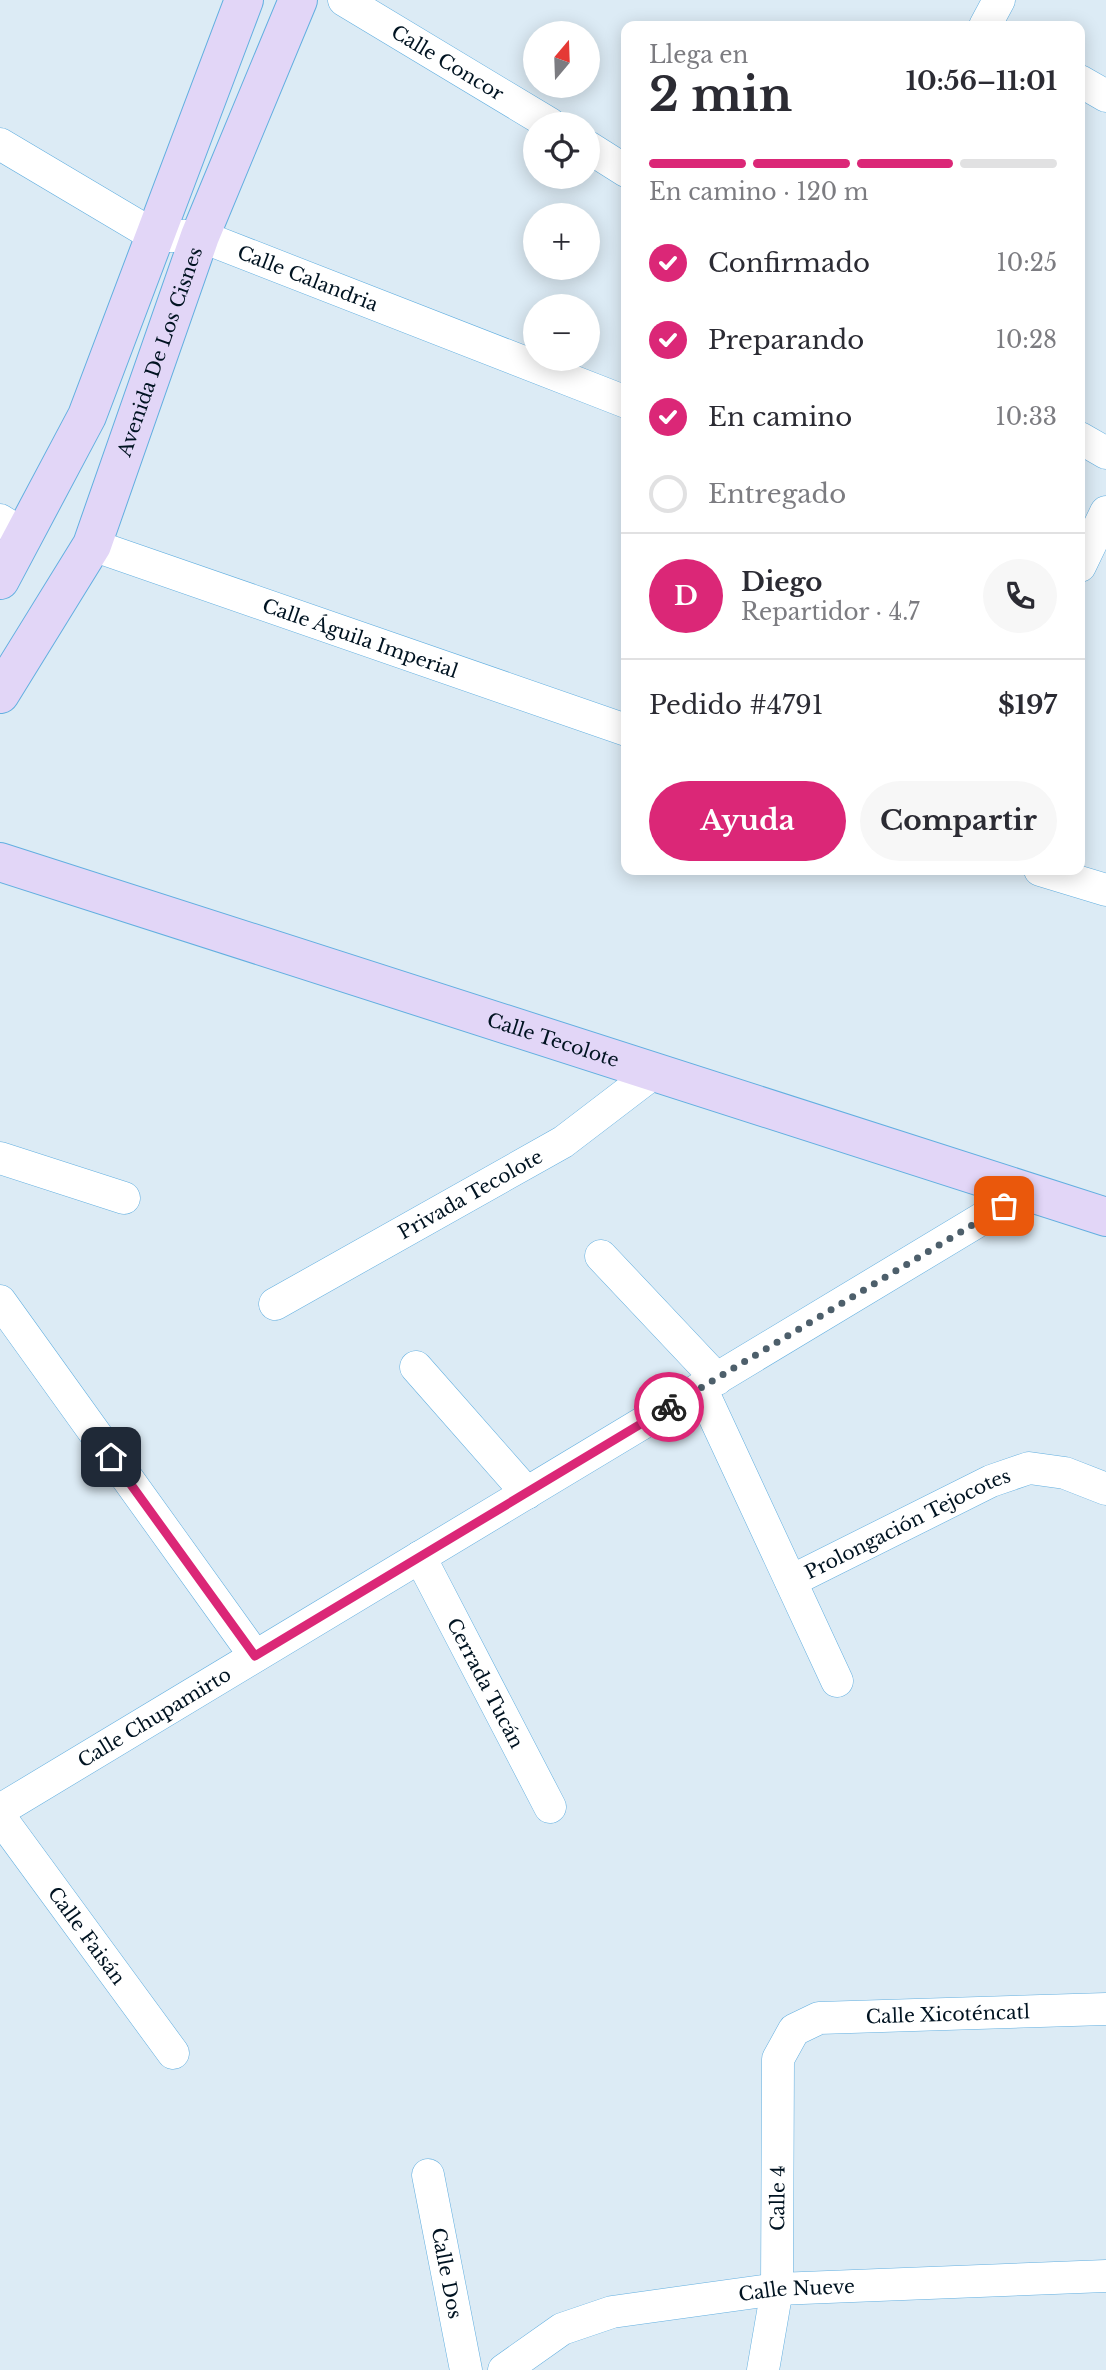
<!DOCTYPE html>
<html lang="es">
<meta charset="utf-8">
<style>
:root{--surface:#fff;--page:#f7f7f7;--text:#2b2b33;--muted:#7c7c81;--line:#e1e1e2;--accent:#db2777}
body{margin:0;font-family:"Libre Baskerville",serif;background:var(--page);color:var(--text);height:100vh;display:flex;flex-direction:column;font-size:26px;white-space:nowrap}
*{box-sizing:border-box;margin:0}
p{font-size:23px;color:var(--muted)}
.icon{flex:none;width:38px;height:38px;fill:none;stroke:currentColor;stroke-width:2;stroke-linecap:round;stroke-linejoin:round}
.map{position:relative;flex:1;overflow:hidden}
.sheet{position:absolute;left:621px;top:21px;width:464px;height:854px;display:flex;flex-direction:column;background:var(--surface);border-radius:14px;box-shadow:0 4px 18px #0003}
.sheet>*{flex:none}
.needle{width:46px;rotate:19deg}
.buttons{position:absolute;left:523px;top:21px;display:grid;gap:14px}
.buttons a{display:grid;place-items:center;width:77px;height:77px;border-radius:50%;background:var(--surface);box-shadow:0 4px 18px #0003;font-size:35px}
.pin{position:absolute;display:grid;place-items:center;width:60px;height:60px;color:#fff;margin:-30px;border-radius:14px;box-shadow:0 4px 10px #0006}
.courier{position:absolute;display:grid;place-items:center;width:70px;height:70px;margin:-35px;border:5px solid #db2777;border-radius:50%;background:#fff;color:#222;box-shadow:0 2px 9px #0007}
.head em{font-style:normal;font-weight:700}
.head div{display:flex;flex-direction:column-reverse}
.head{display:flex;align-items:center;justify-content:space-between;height:119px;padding:0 28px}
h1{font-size:46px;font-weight:700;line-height:52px}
.bar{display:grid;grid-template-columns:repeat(4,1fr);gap:10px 7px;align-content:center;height:84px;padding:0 28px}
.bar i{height:9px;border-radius:5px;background:var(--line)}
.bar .active{background:var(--accent)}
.bar p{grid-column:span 4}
.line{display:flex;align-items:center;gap:18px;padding:0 28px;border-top:2px solid var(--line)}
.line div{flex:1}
.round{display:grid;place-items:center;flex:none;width:74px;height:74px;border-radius:37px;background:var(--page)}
ol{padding:0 28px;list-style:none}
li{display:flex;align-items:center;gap:21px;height:77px}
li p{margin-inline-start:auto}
li .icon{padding:7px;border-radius:50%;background:var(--accent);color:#fff;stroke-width:4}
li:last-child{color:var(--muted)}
li i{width:38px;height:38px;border:4px solid var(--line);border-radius:50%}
.primary-button{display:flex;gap:14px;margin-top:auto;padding:14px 28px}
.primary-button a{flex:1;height:80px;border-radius:42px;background:var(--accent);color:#fff;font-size:28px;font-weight:700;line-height:80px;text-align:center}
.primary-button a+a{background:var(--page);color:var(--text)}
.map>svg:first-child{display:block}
</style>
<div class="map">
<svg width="1106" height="2370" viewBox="0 0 1106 2370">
<rect width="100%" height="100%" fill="#dcebf5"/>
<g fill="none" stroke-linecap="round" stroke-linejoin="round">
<defs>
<g id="street">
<path id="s1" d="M344 0 550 124"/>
<polyline points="985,26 999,0"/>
<polyline points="1080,81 1106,96"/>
<path id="s2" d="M0 144 155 236H200L626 402"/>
<polyline points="588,147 626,171"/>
<polyline points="1080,438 1106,453"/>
<polyline points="0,520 24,535"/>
<path id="s3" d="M92 545 626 730"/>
<polyline points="1080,566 1106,512"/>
<polyline points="1040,870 1106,890"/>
<polyline points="0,1158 124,1198"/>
<polyline points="601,1256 717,1379"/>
<polyline points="0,1301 255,1656"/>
<path id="s4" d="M275 1304 563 1142 656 1071"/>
<polyline points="416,1367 527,1493"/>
<polyline points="701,1388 837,1681"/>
<path id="s5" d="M420 1557 550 1807"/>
<path id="s6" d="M791 1581 991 1481 1029 1468 1065 1473 1106 1489"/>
<path id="s7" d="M0 1810 1028 1191"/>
<path id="s8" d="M0 1817 173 2053"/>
<path id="s9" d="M428 2175 466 2370"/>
<path id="s10" d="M504 2370 562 2329 612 2312 777 2289 1106 2276"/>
<path id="s11" d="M763 2370 777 2289 778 2059 794 2030 819 2018 1106 2009"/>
</g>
<g id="secondary">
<polyline points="0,580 87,416 244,0"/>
<path id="s12" d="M0 694 92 545 200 236 298 0"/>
<path id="s13" d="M0 862 1106 1217"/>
</g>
</defs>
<use href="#street" stroke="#62afe0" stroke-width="33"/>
<use href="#secondary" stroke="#62afe0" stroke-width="40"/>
<use href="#street" stroke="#fff" stroke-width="32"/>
<use href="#secondary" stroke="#e2d6f7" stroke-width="38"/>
</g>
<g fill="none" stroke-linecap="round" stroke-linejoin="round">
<polyline stroke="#4d5f6b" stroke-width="7" stroke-dasharray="0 12.6" points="669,1407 1004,1206"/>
<polyline stroke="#db2777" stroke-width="9" points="111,1457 255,1656 669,1407"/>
</g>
<g text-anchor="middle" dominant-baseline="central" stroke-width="5" stroke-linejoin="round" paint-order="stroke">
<g font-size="19" fill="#001321" stroke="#dcebf5">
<text stroke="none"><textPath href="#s1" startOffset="121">Calle Concor</textPath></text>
<text stroke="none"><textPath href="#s2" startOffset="341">Calle Calandria</textPath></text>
<text stroke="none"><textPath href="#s12" startOffset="380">Avenida De Los Cisnes</textPath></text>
<text stroke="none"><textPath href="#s3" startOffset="284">Calle Águila Imperial</textPath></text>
<text stroke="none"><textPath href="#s13" startOffset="581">Calle Tecolote</textPath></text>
<text stroke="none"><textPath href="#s4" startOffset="224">Privada Tecolote</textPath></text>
<text stroke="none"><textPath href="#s6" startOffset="130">Prolongación Tejocotes</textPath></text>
<text stroke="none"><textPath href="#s5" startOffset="142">Cerrada Tucán</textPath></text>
<text stroke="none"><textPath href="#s7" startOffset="180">Calle Chupamirto</textPath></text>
<text stroke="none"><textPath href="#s8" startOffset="147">Calle Faisán</textPath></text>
<text stroke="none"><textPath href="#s11" startOffset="502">Calle Xicoténcatl</textPath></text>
<text stroke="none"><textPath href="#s11" startOffset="173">Calle 4</textPath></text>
<text stroke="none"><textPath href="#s9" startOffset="100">Calle Dos</textPath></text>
<text stroke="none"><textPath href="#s10" startOffset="310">Calle Nueve</textPath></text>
</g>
</g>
</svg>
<div class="buttons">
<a><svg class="needle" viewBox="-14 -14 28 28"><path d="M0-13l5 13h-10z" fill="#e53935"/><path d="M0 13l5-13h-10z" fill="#7c7c81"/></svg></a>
<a><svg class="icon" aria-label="locate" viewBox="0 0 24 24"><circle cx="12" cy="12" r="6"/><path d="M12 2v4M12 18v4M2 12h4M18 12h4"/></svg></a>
<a>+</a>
<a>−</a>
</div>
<div class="pin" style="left:1004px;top:1206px;background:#ea580c"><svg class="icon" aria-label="bag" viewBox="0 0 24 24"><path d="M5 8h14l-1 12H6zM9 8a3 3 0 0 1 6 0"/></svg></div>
<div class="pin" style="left:111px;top:1457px;background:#1f2937"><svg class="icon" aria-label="home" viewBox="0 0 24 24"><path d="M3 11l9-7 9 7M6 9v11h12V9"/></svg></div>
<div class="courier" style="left:669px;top:1407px"><svg class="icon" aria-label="bike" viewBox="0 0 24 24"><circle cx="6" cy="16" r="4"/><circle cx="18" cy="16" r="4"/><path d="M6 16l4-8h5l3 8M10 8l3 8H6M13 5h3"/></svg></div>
<section class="sheet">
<div class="head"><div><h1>2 min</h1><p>Llega en</p></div><em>10:56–11:01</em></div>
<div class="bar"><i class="active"></i><i class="active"></i><i class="active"></i><i></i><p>En camino · 120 m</p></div>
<ol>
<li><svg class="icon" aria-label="check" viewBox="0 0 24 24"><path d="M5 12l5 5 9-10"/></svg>Confirmado<p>10:25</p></li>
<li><svg class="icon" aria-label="check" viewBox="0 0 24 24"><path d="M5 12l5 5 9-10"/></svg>Preparando<p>10:28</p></li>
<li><svg class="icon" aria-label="check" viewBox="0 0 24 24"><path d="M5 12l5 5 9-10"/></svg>En camino<p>10:33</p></li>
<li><i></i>Entregado</li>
</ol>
<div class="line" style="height:126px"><b class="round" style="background:var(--accent);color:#fff">D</b><div><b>Diego</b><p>Repartidor · 4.7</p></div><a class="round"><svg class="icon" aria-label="phone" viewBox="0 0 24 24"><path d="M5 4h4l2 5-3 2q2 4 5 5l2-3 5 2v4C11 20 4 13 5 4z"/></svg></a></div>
<div class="line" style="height:91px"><div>Pedido #4791</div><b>$197</b></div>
<div class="primary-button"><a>Ayuda</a><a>Compartir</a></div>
</section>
</div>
